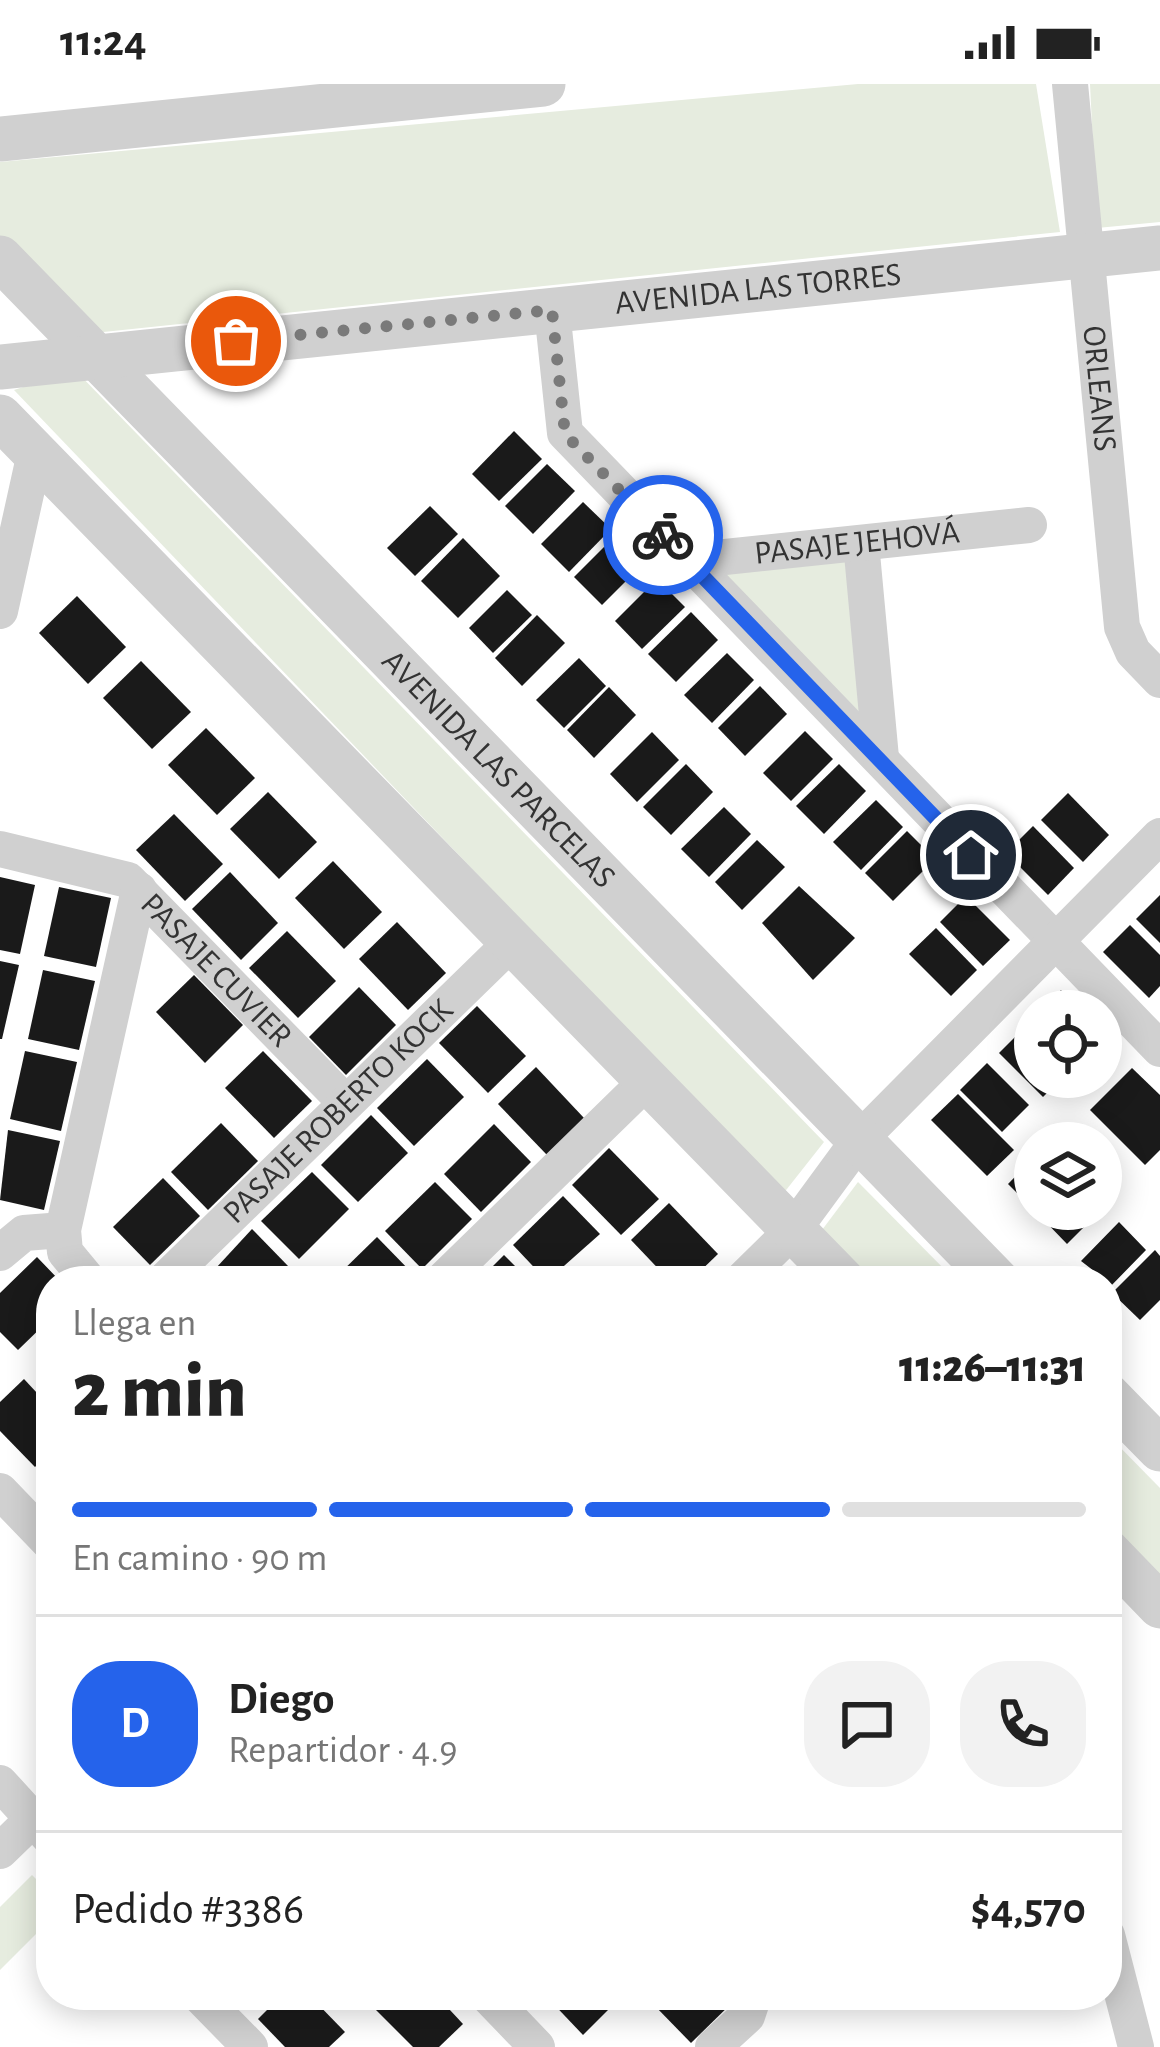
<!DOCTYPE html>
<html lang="es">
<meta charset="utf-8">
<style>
:root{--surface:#fff;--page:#f2f2f2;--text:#222;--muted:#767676;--line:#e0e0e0;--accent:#2563eb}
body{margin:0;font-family:"Alegreya Sans",sans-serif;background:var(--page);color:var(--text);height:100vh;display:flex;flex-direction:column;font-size:45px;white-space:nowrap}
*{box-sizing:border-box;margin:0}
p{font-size:39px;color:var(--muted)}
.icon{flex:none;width:66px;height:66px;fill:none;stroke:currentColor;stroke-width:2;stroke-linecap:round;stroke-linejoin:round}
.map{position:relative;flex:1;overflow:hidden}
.side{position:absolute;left:36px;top:1182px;width:1086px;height:744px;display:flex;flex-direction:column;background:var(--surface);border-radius:48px;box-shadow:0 6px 30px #0003}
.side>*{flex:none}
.buttons{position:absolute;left:1014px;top:906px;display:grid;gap:24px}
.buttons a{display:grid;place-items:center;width:108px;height:108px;border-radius:50%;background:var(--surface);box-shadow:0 6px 30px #0003;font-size:60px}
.pin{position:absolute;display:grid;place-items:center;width:102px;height:102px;color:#fff;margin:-51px;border:6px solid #fff;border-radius:50%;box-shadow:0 3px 12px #0007}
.courier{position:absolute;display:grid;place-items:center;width:120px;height:120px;margin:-60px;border:9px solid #2563eb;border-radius:50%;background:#fff;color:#222;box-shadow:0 3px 15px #0007}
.overview em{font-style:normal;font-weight:800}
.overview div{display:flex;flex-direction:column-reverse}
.overview{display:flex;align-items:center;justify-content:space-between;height:204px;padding:0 36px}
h1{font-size:78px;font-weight:800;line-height:90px}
.bar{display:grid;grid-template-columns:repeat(4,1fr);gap:18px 12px;align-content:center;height:144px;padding:0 36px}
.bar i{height:15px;border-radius:9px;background:var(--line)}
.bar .active{background:var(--accent)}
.bar p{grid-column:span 4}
.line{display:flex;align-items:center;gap:30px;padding:0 36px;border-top:3px solid var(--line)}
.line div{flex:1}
.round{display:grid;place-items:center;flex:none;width:126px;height:126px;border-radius:48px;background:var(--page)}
.status{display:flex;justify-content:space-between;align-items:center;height:84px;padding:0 60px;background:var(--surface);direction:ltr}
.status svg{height:33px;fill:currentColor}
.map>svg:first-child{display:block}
</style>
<div class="status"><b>11:24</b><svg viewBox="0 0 49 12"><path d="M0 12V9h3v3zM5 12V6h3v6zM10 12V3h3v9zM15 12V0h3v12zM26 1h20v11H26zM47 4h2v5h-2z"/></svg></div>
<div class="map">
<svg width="1160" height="1963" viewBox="0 0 1160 1963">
<rect width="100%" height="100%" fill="#fff"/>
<g fill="#e6ecdf">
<polygon points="858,0 1036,0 1060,148 94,249 0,154 0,78"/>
<polygon points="1090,0 1160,0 1160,138 1097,144"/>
<polygon points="75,286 824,1058 783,1110 14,306"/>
<polygon points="849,477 865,634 721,490"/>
<polygon points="858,1098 956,1197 866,1197 819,1150"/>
<polygon points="1107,1350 1160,1404 1160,1496 1107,1442"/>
<polygon points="32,1791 51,1810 51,1835 0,1886 0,1823"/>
</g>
<g fill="#1a1a1a">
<polygon points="514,347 542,375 499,417 472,390"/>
<polygon points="547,380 575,407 533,450 505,422"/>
<polygon points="583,418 611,445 569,488 541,460"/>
<polygon points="430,422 458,450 415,492 387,464"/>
<polygon points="617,450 645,478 602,521 574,493"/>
<polygon points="463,454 500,492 458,534 421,497"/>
<polygon points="657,495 685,523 642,565 615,537"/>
<polygon points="507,506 532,531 493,569 469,544"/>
<polygon points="77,512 126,563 88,600 39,549"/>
<polygon points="691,528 718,556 676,598 648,570"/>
<polygon points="537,531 565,559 522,602 495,574"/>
<polygon points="727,569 754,596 712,639 684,611"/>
<polygon points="579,574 606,602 564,644 536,616"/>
<polygon points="141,577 191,628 152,665 103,614"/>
<polygon points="760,602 787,630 745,672 718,644"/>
<polygon points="609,603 636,631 594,674 567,646"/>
<polygon points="206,644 255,694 217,731 168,681"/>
<polygon points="805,647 833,675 791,717 763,689"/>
<polygon points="652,648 679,676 637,718 610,690"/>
<polygon points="686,680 713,708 671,751 643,723"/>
<polygon points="839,680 866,707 824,750 796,722"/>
<polygon points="268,708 317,758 279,795 230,745"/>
<polygon points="1068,709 1109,751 1083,778 1041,736"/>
<polygon points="876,716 903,743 861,786 833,758"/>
<polygon points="724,723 751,750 709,793 681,765"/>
<polygon points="174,730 223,780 185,817 136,766"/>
<polygon points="1033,742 1074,784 1048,811 1006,769"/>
<polygon points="907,747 935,775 893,817 865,789"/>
<polygon points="757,756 785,783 742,826 715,798"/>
<polygon points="333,777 382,828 344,865 295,814"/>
<polygon points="230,788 278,839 241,876 192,825"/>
<polygon points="0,793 35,801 20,870 0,866"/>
<polygon points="799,802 855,854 813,896 762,839"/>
<polygon points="59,803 111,814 96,883 44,872"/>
<polygon points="1160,811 1160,859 1136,835"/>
<polygon points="966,812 1010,856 983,882 940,838"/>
<polygon points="397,838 446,889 408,926 359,875"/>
<polygon points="1130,841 1160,871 1160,902 1149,914 1103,868"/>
<polygon points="936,844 977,886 951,912 909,870"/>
<polygon points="287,847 336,897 298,934 249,884"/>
<polygon points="0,877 19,881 2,955 0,955"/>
<polygon points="43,886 95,897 79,966 28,955"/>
<polygon points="194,891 243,941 205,979 156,928"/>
<polygon points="359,903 396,941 346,991 309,953"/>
<polygon points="1061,906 1081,927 1040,927"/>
<polygon points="477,922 526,972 488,1009 439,959"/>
<polygon points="1028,940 1035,947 1035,993 1063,993 1043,1013 999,969"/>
<polygon points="25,967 77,978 61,1047 10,1035"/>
<polygon points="263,967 312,1017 274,1054 225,1004"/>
<polygon points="427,975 464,1013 414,1062 377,1024"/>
<polygon points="987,979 1029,1021 1002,1048 960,1006"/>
<polygon points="536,983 584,1034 547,1071 498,1020"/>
<polygon points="1132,984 1160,1011 1160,1066 1145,1081 1090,1026"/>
<polygon points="958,1010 1014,1066 987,1092 931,1036"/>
<polygon points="371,1031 408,1069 358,1118 321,1081"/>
<polygon points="221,1039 258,1077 208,1126 171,1088"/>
<polygon points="494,1040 531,1078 481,1128 444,1090"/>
<polygon points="8,1046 60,1057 44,1126 0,1116"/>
<polygon points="609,1064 659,1115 621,1151 572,1101"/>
<polygon points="1035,1072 1035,1127 1008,1100"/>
<polygon points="312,1088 349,1125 299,1175 261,1137"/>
<polygon points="163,1094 200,1132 150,1181 113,1143"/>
<polygon points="435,1098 472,1135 422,1185 385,1147"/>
<polygon points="1101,1109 1109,1118 1067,1160 1040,1132 1047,1125 1101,1125"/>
<polygon points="563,1112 600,1150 547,1197 513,1161"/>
<polygon points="669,1119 718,1170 690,1197 670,1197 631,1156"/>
<polygon points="1119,1138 1146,1166 1107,1206 1107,1197 1081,1177"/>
<polygon points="252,1145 289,1183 275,1197 204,1197"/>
<polygon points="377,1153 414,1191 408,1197 332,1197"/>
<polygon points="1155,1166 1160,1172 1160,1216 1140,1236 1112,1209"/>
<polygon points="504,1171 530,1197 478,1197"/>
<polygon points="37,1173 60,1197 51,1197 51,1234 18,1266 0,1248 0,1209"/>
<polygon points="24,1295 51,1324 51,1367 35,1383 0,1347 0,1318"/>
<polygon points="282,1911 309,1911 345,1948 329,1963 285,1963 258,1935"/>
<polygon points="392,1911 436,1911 463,1940 439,1963 413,1963 376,1926"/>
<polygon points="545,1911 619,1911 621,1913 583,1951"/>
<polygon points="664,1911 740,1911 691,1959 654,1921"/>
</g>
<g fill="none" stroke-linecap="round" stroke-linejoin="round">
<g stroke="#d0d0d0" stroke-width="36">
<path id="s1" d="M1070 0 1122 543 1133 568 1160 596"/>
<polyline points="552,226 565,349 1160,965"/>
<polyline points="861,459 881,674"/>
<path id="s2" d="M687 477 1029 441"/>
<polyline points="0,527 35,369"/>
<path id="s3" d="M0 765 128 796 346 1019"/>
<polyline points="0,1169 24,1149 63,1146"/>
<polyline points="89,1197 65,1168 63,1146 139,806"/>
<path id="s4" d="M164 1197 512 858"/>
<polyline points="442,1197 648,996"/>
<polyline points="741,1197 793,1146 859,1056 1160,752"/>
<polyline points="0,1407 51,1460"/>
<polyline points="0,1699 51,1755"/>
<polyline points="0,1767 33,1735"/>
<polyline points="1107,1851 1136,1963"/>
<polyline points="199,1911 250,1963"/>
<polyline points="487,1911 537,1963"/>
<polyline points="713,1963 747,1932 754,1911"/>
</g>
<g stroke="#d0d0d0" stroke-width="45">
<polyline points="0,55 543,0"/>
<path id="s5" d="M0 174 997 1197"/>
<path id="s6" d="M0 283 1160 164"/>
<polyline points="0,333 843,1197"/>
<polyline points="1107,1311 1160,1365"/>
<polyline points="1107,1467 1160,1522"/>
</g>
</g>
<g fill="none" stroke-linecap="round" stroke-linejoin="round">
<polyline stroke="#7a7a7a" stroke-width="12" stroke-dasharray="0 21.6" points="236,257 552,226 565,350 663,451"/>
<polyline stroke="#2563eb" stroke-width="15" points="663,451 971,771"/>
</g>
<g text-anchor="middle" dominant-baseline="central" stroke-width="12" stroke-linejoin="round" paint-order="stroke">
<g font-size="33" fill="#333" stroke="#fff">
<text stroke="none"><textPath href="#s6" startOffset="762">AVENIDA LAS TORRES</textPath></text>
<text stroke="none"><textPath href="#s1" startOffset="306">ORLEANS</textPath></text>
<text stroke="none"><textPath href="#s2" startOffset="171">PASAJE JEHOVÁ</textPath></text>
<text stroke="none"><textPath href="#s5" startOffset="714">AVENIDA LAS PARCELAS</textPath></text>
<text stroke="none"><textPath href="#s3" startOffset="258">PASAJE CUVIER</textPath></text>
<text stroke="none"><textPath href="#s4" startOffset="243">PASAJE ROBERTO KOCK</textPath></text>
</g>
</g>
</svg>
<div class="buttons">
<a><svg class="icon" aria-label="locate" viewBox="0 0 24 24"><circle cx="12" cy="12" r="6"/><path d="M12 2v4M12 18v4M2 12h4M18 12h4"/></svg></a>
<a><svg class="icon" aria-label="layers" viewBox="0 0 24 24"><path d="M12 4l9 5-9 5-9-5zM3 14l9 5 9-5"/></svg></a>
</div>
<div class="pin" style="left:236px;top:257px;background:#ea580c"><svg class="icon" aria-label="bag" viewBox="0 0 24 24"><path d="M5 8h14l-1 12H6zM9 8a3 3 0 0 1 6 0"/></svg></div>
<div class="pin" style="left:971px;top:771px;background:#1f2937"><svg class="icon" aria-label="home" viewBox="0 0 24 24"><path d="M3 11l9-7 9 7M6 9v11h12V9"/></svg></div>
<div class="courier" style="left:663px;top:451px"><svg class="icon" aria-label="bike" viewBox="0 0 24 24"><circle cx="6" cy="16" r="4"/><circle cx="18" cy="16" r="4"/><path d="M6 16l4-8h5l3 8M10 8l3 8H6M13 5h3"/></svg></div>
<section class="side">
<div class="overview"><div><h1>2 min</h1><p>Llega en</p></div><em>11:26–11:31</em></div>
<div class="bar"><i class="active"></i><i class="active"></i><i class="active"></i><i></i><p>En camino · 90 m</p></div>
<div class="line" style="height:216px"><b class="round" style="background:var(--accent);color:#fff">D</b><div><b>Diego</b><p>Repartidor · 4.9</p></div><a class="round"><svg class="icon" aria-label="chat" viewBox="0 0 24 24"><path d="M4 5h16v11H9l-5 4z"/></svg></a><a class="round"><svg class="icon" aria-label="phone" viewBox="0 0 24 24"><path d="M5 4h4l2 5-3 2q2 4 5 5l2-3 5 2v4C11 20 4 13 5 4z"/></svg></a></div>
<div class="line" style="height:156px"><div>Pedido #3386</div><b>$4,570</b></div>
</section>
</div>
